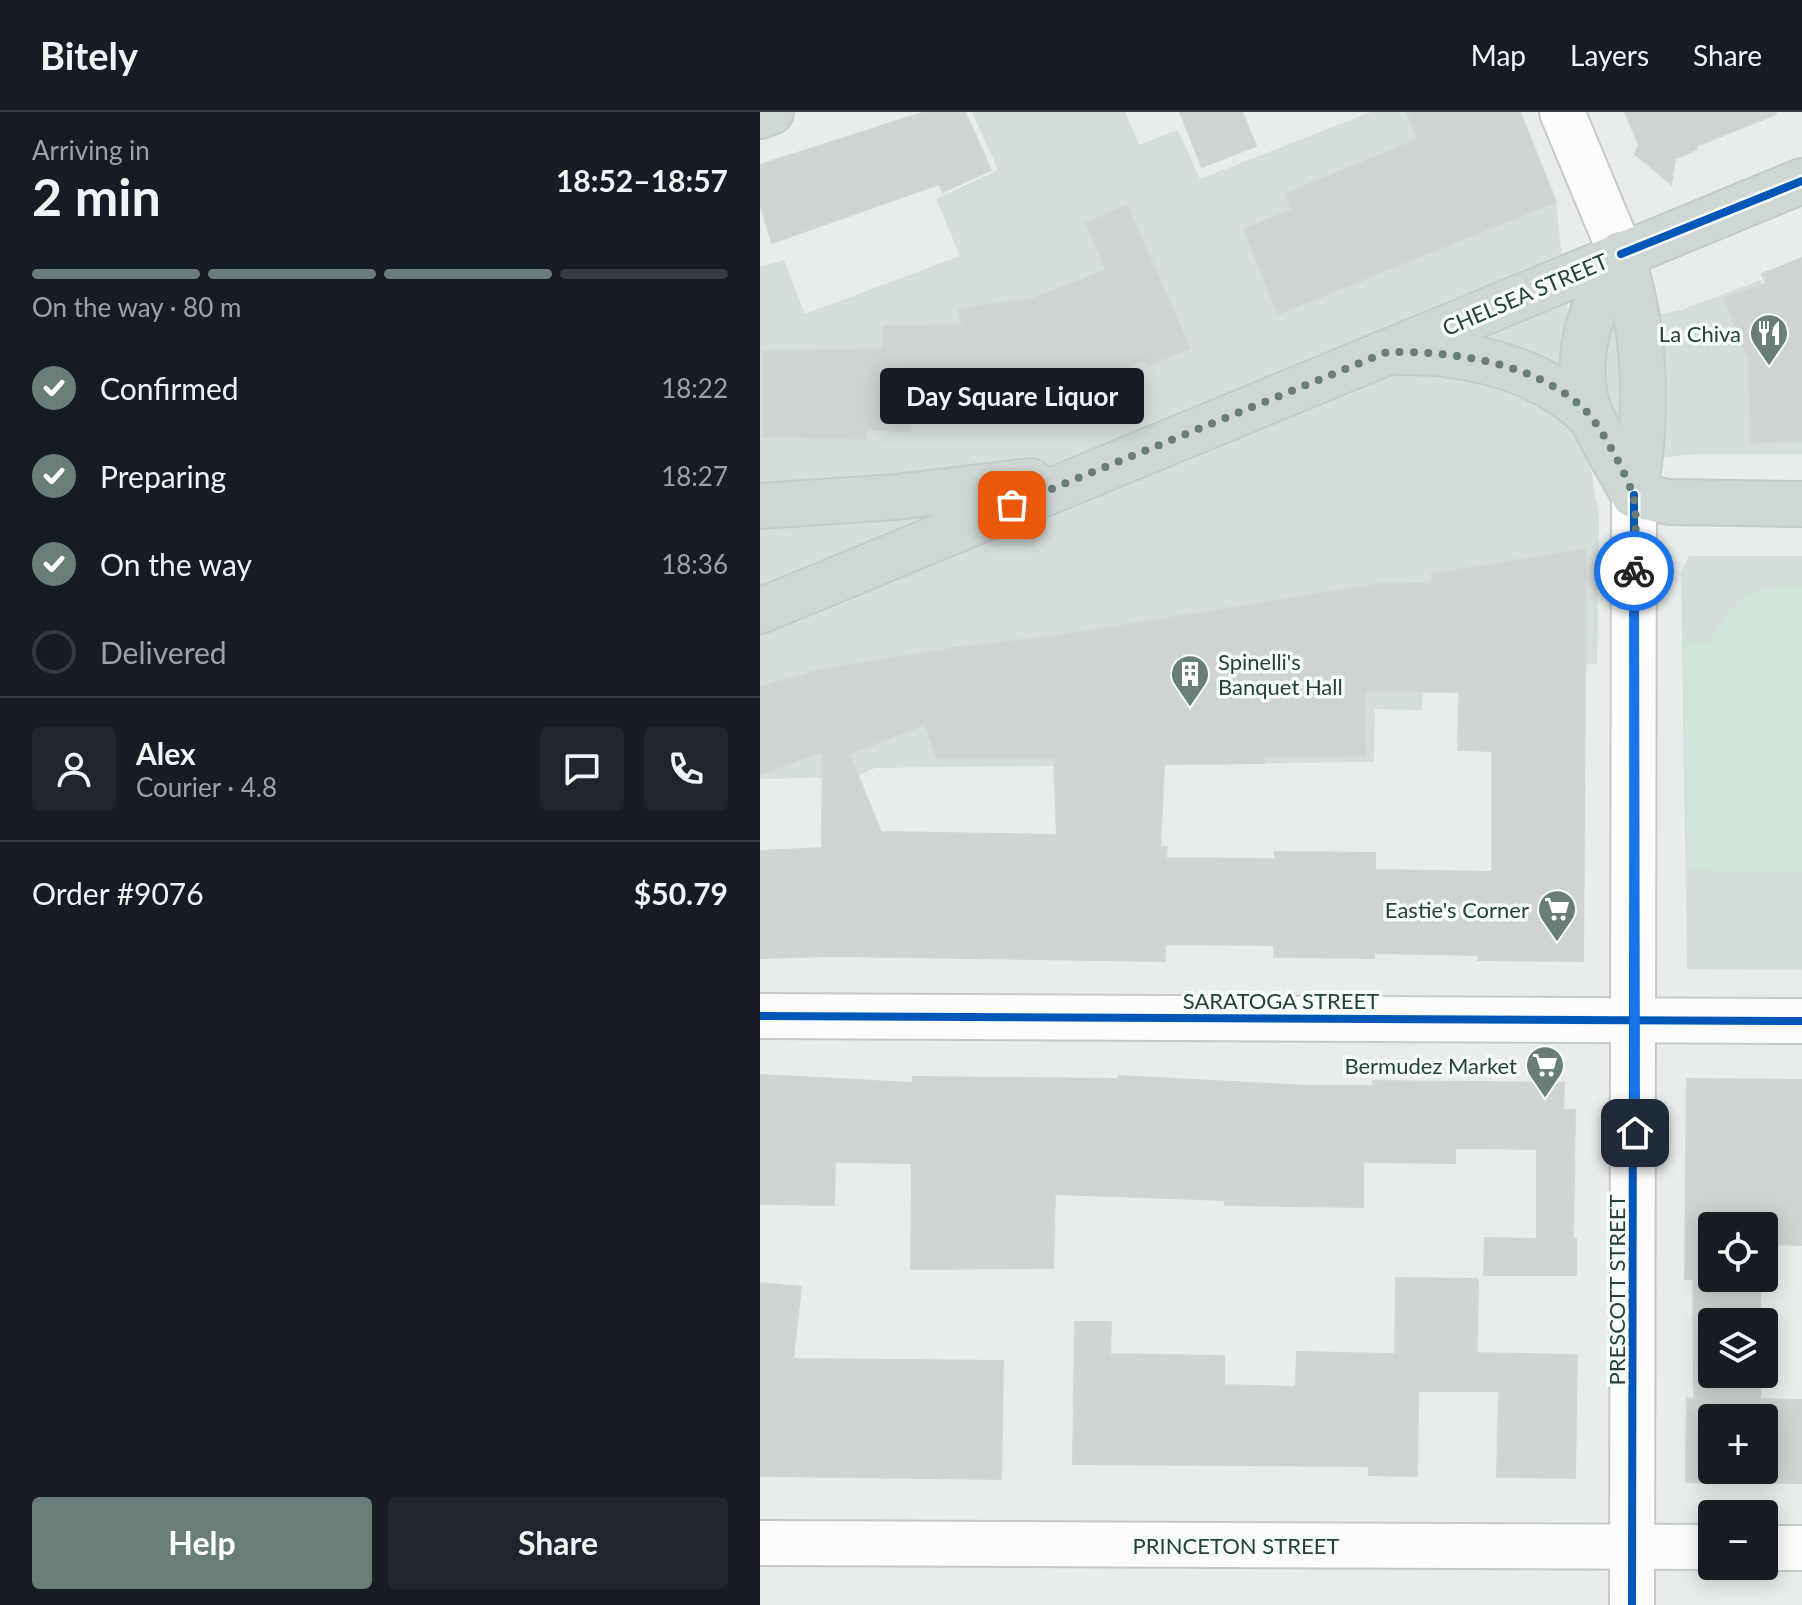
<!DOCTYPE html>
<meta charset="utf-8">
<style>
:root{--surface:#171b24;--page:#20242c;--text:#f1f3f6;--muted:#9ea1a6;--line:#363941;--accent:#697e78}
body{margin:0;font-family:Lato,sans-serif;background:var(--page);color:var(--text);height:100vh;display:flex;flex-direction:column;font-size:30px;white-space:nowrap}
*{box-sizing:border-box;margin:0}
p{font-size:26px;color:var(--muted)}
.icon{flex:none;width:44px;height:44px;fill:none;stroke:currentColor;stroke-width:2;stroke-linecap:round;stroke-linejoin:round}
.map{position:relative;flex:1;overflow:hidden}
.side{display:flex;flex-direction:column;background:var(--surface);width:760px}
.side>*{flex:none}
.fabs{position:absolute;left:938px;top:1100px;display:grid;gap:16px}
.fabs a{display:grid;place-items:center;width:80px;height:80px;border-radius:8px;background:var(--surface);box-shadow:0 4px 20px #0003;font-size:40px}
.pin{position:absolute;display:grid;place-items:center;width:68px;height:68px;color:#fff;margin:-34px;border-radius:16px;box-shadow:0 4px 12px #0006}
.courier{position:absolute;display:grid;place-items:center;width:80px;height:80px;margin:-40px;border:6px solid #1a73e8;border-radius:50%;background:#fff;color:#222;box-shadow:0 2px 10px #0007}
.bubble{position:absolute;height:56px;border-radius:8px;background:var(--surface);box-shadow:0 4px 20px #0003;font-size:26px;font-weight:700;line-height:56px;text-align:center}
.summary em{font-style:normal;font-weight:700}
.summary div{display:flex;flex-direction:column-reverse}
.summary{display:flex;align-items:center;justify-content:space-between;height:136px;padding:0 32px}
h1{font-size:52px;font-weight:700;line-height:60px}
.bar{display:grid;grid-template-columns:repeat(4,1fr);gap:12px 8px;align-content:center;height:96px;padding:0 32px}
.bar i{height:10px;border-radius:6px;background:var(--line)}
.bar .current{background:var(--accent)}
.bar p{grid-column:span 4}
.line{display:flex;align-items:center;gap:20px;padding:0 32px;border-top:2px solid var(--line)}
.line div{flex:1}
.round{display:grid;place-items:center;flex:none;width:84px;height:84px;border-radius:8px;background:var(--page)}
ol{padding:0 32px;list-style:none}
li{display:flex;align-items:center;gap:24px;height:88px}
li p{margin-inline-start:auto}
li .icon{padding:8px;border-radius:50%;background:var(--accent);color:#fff;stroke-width:4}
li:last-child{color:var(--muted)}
li i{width:44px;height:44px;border:4px solid var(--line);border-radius:50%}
.button{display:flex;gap:16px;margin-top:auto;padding:16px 32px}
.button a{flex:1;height:92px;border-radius:8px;background:var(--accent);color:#fff;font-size:32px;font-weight:700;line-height:92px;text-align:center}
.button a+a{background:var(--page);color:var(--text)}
header{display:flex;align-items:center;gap:48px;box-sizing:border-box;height:112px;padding:0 40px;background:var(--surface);border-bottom:2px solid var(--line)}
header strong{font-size:38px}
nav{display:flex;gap:44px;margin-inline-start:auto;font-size:28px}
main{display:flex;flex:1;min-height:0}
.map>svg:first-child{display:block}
</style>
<header>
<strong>Bitely</strong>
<nav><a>Map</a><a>Layers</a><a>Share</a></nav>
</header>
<main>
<section class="side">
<div class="summary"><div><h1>2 min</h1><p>Arriving in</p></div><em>18:52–18:57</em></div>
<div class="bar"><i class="current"></i><i class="current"></i><i class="current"></i><i></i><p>On the way · 80 m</p></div>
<ol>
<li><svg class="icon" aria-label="check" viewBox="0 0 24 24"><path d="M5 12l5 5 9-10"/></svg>Confirmed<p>18:22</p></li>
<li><svg class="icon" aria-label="check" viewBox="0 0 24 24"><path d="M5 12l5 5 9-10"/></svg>Preparing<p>18:27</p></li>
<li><svg class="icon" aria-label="check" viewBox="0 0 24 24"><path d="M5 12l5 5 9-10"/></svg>On the way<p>18:36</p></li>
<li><i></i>Delivered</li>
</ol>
<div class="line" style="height:144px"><a class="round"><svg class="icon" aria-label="person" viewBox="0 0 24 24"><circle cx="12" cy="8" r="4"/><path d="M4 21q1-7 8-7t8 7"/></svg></a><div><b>Alex</b><p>Courier · 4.8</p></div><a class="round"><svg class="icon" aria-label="chat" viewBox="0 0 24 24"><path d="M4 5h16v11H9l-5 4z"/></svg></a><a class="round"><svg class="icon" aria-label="phone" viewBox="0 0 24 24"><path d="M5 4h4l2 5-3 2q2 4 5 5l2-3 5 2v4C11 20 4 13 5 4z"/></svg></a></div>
<div class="line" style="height:104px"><div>Order #9076</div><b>$50.79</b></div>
<div class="button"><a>Help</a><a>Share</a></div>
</section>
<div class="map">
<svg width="1042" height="1493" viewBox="0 0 1042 1493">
<rect width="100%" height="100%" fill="#e8edeb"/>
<g fill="#d6dedb">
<polygon points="212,0 365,0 379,33 418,18 440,67 611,0 760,0 796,90 810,219 921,198 1001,168 1042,252 1042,342 939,342 830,352 839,405 837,552 664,549 662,598 615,597 614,650 115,656 96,665 0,667 0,155 24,148 45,202 200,144 176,87 238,58"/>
<polygon points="929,444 1042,444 1042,858 927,857 921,460"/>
</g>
<path fill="#d1e6d8" d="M1019 474 1042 475V760L928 758 923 530H951C964 496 984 481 1019 474Z"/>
<g fill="#cfd4d2" stroke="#d1d6d4" stroke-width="2" fill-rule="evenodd">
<polygon points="165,0 205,0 231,58 183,80 179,72 12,131 0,91 0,53"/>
<polygon points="420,0 482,0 496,34 442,55"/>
<polygon points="647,0 760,0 796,90 518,202 484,117 531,98 525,82 658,27"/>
<polygon points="865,0 1015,0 1016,2 936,34 937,37 915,47 911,72 875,42 879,33"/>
<polygon points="367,93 430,236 388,254 385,248 272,293 150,312 150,319 106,318 106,327 3,325 3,239 123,237 123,214 202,213 199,197 274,186 346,158 326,111"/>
<polygon points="1042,146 1042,329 991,331 988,246 964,186 1006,172 1002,162"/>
<path d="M826 437 823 849 718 848V843L614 841V846L514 845V833L405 832V849L72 844 0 846V739L62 736 63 639 0 663V575L59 558 194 536 296 524 625 471 671 472V462ZM605 579 699 580 698 638 732 639V760L615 758V741L515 740V747L406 746 407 735H400L404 652 505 651V645L606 644ZM165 612 176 646H294L297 723 121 720 89 642Z"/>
<polygon points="0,963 153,971 153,965 359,967 359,964 548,974 613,974 613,969 804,971 803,998 815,998 813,1127 816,1127 816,1163 724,1163 725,1126 777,1127 777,1037 695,1036 695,1051 603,1050 603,1095 465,1093 465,1088 295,1082 293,1156 151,1157 152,1051 75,1050 74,1093 0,1092"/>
<path d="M927 967 1042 968V1133L1004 1132V1114H952V1166H1000V1210H952V1262H1000V1287L1042 1288V1371L926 1370 927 1286 934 1287 933 1167H925ZM952 1306H1004V1358H952Z"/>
<polygon points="636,1166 718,1167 717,1241 817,1243 815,1366 737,1365 739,1279 658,1279 657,1364 609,1363 609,1354 313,1352 315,1210 351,1210 350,1242 464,1244 464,1273 536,1275 537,1240 635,1242"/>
<polygon points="0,1171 41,1175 33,1247 243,1249 241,1367 0,1364"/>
</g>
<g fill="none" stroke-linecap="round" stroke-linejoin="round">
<defs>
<g id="minor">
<polyline points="802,0 861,142"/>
<polyline points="0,904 1042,909"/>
<polyline points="0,1431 952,1435"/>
<polyline points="1004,1436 1042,1436"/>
<polyline points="872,1493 874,383"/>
</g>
<g id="major">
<polyline points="0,4 11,0"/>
<path d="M861 142C833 186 810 249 830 301 841 329 859 356 874 383"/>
<path d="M861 142C886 216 889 306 874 383"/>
<path d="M637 240C705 239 786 256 833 308"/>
<polyline points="874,383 909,390 1042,392"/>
<polyline points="0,394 136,385 271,369"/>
<polyline points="0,499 1042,69"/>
</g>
</defs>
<use href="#minor" stroke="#c5cac8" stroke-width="48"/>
<use href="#major" stroke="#c3ccc9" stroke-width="48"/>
<use href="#minor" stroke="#fcfcfc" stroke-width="44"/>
<use href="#major" stroke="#cfd7d5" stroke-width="44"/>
<defs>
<g id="cycleway">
<polyline points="861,142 1042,69"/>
<polyline points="0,904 1042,909"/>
<polyline points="872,1493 874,383"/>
</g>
</defs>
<use href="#cycleway" stroke="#f7fbf9" stroke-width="13"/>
<use href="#cycleway" stroke="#0057b8" stroke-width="8"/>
</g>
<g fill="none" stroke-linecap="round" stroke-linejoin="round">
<path stroke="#697e78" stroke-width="8" stroke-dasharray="0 14.4" d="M252 393 627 240C692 239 774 250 823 296 840 312 864 358 872 380 879 398 874 439 874 459"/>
<polyline stroke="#1a73e8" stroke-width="10" points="874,459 875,1021"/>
</g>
<defs>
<symbol id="restaurant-pin" viewBox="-11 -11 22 30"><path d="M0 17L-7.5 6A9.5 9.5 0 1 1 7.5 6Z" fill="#697e78" stroke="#f7fbf9"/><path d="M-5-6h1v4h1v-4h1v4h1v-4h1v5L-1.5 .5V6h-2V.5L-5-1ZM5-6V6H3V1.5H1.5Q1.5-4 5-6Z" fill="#fff"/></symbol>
<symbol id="building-pin" viewBox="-11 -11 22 30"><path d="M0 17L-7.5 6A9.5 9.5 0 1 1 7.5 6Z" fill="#697e78" stroke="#f7fbf9"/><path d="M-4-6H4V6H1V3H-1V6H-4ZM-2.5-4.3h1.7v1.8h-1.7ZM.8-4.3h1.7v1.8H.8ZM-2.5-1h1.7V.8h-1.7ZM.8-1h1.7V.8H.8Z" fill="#fff"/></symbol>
<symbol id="supermarket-pin" viewBox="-11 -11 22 30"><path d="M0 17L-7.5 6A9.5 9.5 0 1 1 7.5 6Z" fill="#697e78" stroke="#f7fbf9"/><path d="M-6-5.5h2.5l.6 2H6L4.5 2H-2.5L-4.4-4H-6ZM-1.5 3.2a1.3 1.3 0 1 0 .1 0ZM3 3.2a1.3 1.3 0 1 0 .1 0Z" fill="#fff"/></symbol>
</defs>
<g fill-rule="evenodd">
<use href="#restaurant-pin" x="987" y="199" width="44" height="60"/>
<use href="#building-pin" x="408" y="540" width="44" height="60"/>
<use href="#supermarket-pin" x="775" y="775" width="44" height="60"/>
<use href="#supermarket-pin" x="763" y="931" width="44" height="60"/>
</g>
<g text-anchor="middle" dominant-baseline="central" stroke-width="7" stroke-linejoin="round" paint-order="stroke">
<g font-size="22" fill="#24423a" stroke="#f7fbf9">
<text transform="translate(765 182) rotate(-23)">CHELSEA STREET</text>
<text x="521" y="888">SARATOGA STREET</text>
<text transform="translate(856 1178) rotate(-90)">PRESCOTT STREET</text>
<text x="476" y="1433">PRINCETON STREET</text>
</g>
<g font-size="22" fill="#24423a" stroke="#f7fbf9" text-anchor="end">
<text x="981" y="221">La Chiva</text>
<text x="458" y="549" text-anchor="start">Spinelli's<tspan x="458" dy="25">Banquet Hall</tspan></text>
<text x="769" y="797">Eastie's Corner</text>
<text x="757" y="953">Bermudez Market</text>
</g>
</g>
</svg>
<div class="fabs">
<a><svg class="icon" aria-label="locate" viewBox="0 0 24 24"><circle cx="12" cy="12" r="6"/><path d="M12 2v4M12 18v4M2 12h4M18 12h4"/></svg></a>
<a><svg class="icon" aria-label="layers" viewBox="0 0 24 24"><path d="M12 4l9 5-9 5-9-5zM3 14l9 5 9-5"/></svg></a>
<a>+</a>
<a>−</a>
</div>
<div class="pin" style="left:252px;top:393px;background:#ea580c"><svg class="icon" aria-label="bag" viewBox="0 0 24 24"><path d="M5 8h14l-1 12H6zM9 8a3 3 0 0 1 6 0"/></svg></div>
<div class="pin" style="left:875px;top:1021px;background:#1f2937"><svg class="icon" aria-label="home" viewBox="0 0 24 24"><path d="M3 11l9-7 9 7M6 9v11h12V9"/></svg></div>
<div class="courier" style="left:874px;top:459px"><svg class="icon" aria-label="bike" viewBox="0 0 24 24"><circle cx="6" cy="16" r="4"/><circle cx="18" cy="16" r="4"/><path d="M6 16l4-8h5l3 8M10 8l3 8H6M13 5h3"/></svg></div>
<div class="bubble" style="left:120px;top:256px;width:264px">Day Square Liquor</div>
</div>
</main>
